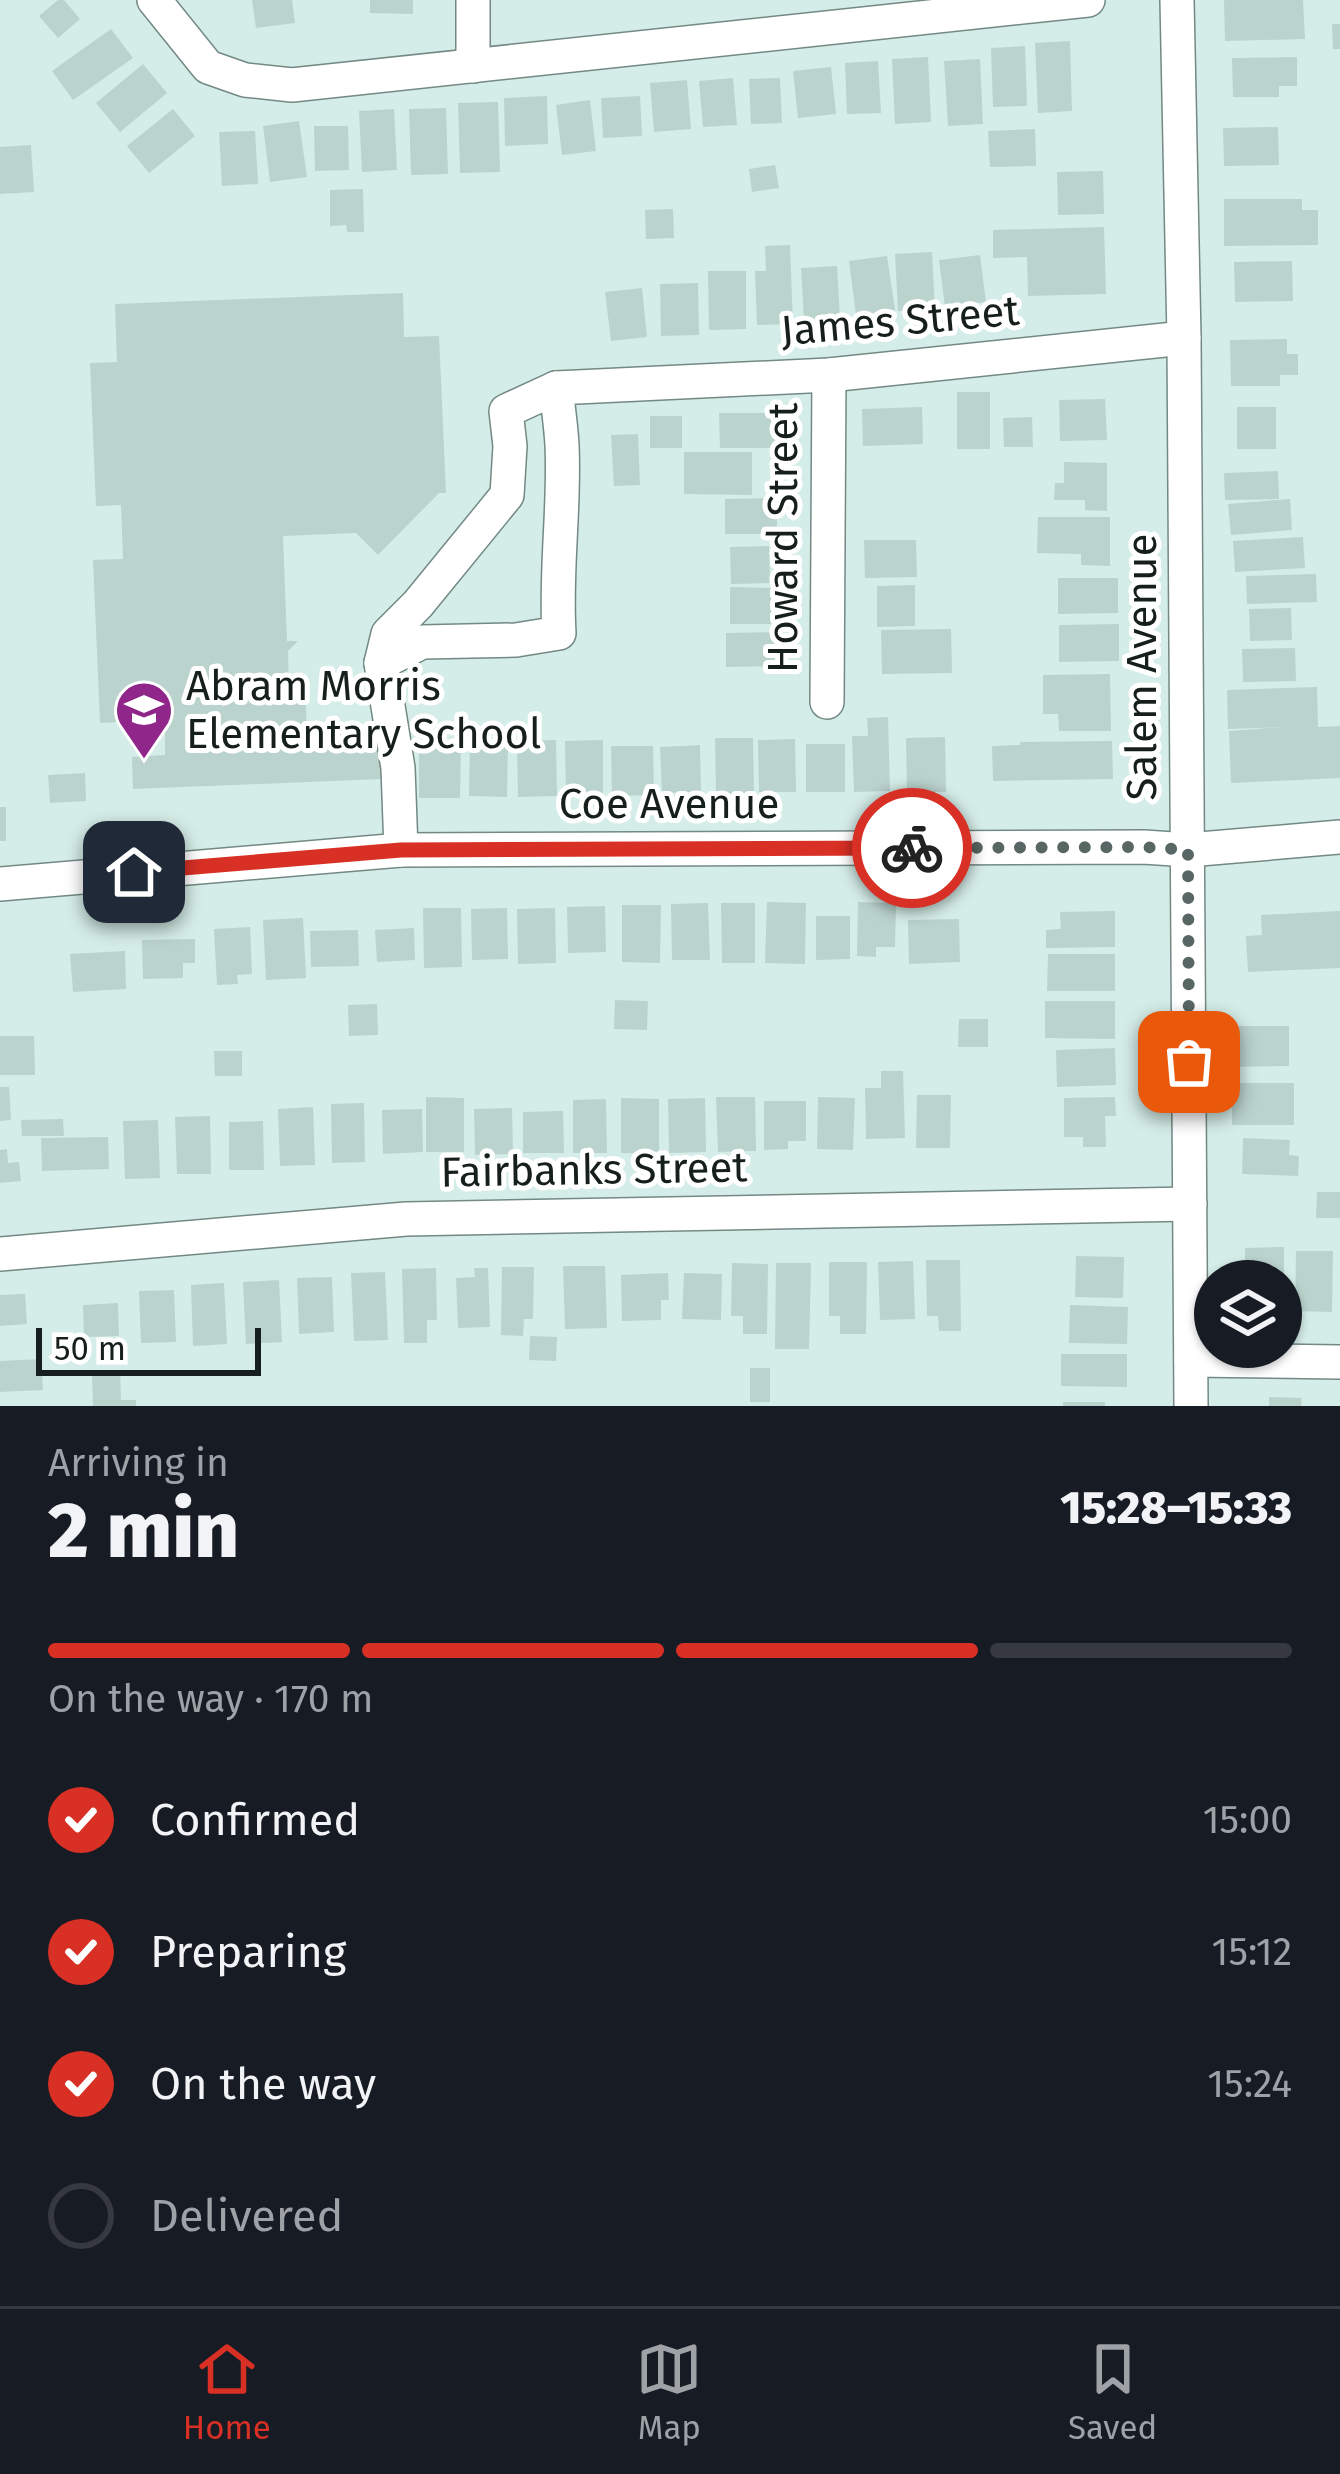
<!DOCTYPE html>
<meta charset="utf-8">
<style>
:root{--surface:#171b24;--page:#20242c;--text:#f1f3f6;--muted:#9ea1a6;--line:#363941;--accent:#d93025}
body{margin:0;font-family:"Fira Sans",sans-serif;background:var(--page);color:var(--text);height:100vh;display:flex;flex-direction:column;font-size:45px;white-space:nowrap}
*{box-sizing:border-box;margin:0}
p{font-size:39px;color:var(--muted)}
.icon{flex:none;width:66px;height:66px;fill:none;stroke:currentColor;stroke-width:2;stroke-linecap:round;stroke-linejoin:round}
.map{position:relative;height:1406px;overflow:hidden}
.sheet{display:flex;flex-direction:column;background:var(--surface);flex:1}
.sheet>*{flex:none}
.controls{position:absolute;left:1194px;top:1260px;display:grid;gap:24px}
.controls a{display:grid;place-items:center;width:108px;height:108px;border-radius:50%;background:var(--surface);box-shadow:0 3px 9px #0004;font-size:60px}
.scale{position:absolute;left:36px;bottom:30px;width:225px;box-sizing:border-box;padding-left:12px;border:6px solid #161f1d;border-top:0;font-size:33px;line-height:42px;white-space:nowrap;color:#161f1d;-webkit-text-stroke:9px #fff;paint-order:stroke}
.pin{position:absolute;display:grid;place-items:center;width:102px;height:102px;color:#fff;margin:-51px;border-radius:24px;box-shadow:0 6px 18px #0006}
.courier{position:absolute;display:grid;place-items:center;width:120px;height:120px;margin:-60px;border:9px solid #d93025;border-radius:50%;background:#fff;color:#222;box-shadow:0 3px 15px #0007}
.headline em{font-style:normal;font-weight:800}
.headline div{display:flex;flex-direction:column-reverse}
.headline{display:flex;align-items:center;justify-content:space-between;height:204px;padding:0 48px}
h1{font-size:78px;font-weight:800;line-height:90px}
.bar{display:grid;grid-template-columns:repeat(4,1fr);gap:18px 12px;align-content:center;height:144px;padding:0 48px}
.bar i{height:15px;border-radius:9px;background:var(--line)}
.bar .active{background:var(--accent)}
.bar p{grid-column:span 4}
ol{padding:0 48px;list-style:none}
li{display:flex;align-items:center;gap:36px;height:132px}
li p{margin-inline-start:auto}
li .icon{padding:12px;border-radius:50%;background:var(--accent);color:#fff;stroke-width:4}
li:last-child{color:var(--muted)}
li i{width:66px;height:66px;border:6px solid var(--line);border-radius:50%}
.tab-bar{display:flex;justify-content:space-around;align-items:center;height:168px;border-top:3px solid var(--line);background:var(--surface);font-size:33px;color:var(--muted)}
.tab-bar a{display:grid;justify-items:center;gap:6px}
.tab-bar .active{color:var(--accent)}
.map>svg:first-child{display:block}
</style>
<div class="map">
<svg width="1340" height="1406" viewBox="0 0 1340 1406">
<rect width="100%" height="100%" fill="#d5ede8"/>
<g fill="#bbd3cd">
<polygon points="58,0 64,0 80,19 58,38 39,16"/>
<polygon points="252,0 292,0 295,23 256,28"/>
<polygon points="370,0 413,0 413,14 370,13"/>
<polygon points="1224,0 1303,0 1305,39 1225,41"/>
<polygon points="1332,24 1340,24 1340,49 1333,49"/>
<polygon points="111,29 133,58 73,100 52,71"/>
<polygon points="1070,41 1072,111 1038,113 1035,43"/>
<polygon points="1025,46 1027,106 993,107 991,48"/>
<polygon points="928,57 931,122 895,124 892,59"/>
<polygon points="1297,57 1297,86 1279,86 1279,97 1233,97 1232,58"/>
<polygon points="980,59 983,124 948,126 944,61"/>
<polygon points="878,61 881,113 847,114 845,63"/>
<polygon points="143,64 167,93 120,132 96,103"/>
<polygon points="831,67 836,114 798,118 793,71"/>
<polygon points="733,78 737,125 703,127 699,81"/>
<polygon points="780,78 782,123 751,124 749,79"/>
<polygon points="687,80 691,129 654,132 650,83"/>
<polygon points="547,96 548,144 505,146 504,98"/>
<polygon points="640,96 642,136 603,138 601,98"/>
<polygon points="590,100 596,151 562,155 556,105"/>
<polygon points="498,102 500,172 460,173 458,103"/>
<polygon points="446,108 448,174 411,175 409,109"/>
<polygon points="173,109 195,136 149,173 127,146"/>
<polygon points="394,109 397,170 362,172 359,111"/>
<polygon points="299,121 307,177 270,182 263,126"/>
<polygon points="314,126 348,126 349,170 315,171"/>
<polygon points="1278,127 1279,165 1224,166 1223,128"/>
<polygon points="1035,129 1036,166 990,167 988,131"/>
<polygon points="255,131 258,184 222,186 219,132"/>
<polygon points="31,145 34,192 0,194 0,147"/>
<polygon points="775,165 779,188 752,192 749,169"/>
<polygon points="1103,171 1104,214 1058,215 1057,172"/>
<polygon points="363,189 364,232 347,232 346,225 330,226 330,190"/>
<polygon points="1224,199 1302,199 1302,210 1318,210 1318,245 1224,246"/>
<polygon points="673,209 674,238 646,239 645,210"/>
<polygon points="1104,227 1106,294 1028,296 1027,257 993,258 993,230"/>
<polygon points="790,245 793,324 757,325 755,271 766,271 765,246"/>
<polygon points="932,252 935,309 898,311 895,254"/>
<polygon points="980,255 986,302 945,307 939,260"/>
<polygon points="887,256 895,310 856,315 849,261"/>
<polygon points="1292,261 1293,301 1235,302 1234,262"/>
<polygon points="837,266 840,319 804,321 801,268"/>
<polygon points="708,271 746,271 746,329 709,330"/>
<polygon points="698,283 699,335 661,336 660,284"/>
<polygon points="642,288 647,337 611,341 605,292"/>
<polygon points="403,293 404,337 439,336 446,493 439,493 378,555 356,533 283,536 287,641 298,641 288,651 289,688 305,687 307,734 380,731 382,779 133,789 132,757 165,755 165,732 136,733 136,721 100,723 93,560 123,559 121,505 96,506 90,363 117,362 115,304"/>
<polygon points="1287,339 1287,354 1298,354 1298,375 1280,375 1280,386 1231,386 1230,340"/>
<rect x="957" y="392" width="33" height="57"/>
<polygon points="1105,399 1107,440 1060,441 1059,400"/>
<polygon points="922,407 923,444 863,446 862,409"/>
<rect x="1237" y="407" width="39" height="42"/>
<polygon points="719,413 778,413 778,448 720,448"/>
<rect x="650" y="416" width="32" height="32"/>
<polygon points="1032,417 1033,447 1004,447 1003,418"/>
<polygon points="638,434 640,485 614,486 611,435"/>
<polygon points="684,452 752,452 752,495 684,494"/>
<polygon points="1064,462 1107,463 1107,511 1085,510 1085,500 1054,500 1055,483 1064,483"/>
<polygon points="1278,471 1279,499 1225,500 1224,473"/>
<polygon points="777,498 777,534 725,534 725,499"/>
<polygon points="1290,499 1292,530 1231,535 1228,504"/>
<polygon points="1038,517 1110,517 1110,566 1081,565 1081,554 1037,553"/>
<polygon points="1303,537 1305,568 1235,572 1233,541"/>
<polygon points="864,540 916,540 917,577 865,578"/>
<polygon points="769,546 770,583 731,584 730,547"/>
<polygon points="1316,574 1317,602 1247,604 1246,576"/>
<polygon points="1058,578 1118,578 1118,613 1058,614"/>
<polygon points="915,585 915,626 877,627 877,586"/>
<polygon points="730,587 771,588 771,624 730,624"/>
<polygon points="1291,608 1292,640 1250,641 1249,609"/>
<polygon points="1119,624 1119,661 1059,662 1059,625"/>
<polygon points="951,629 952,673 882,674 881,630"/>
<polygon points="779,632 780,666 726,667 726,633"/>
<polygon points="1295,648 1296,681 1243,682 1242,649"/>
<polygon points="1110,674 1111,731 1059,731 1058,714 1043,714 1043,675"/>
<polygon points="1317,687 1318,727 1340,726 1340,778 1231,783 1229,731 1283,727 1228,729 1227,690"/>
<polygon points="888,717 890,791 854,792 852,736 868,736 867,718"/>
<polygon points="945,737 946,792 907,792 906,738"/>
<polygon points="715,738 753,738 754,795 716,795"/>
<polygon points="795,739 796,792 759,792 758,740"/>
<polygon points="556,740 557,796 518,797 517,741"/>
<polygon points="603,740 603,795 566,795 565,741"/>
<polygon points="419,741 461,741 460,798 419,798"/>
<polygon points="1112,741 1113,779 993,781 992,746 1020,745 1020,742"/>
<polygon points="470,742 508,743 507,797 469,796"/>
<rect x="806" y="744" width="39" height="48"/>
<polygon points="700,745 701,792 662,793 660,747"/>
<polygon points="611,746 653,746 654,795 612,796"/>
<polygon points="85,773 86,801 50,803 48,775"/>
<rect x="0" y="807" width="6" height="34"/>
<polygon points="767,902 806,903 805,964 765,963"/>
<polygon points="858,902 896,903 895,947 876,947 876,957 857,956"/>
<polygon points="708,903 710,960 672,960 671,904"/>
<polygon points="721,903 755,903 755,963 722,963"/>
<polygon points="622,905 661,905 660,963 622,962"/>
<polygon points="605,906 606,952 568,953 567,907"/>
<polygon points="423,908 461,908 462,967 424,968"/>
<polygon points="507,908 508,959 472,960 471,909"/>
<polygon points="555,908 556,963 518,964 517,909"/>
<polygon points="1115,911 1115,947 1046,948 1046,930 1061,929 1060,912"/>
<polygon points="1340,911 1340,968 1248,972 1246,936 1262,935 1261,915"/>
<polygon points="816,916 850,916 850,959 816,960"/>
<polygon points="303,918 306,978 266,980 263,920"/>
<polygon points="959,919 960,962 909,964 908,920"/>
<polygon points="250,927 252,974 237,975 238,984 217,985 214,929"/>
<polygon points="414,928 415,960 377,962 375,930"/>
<polygon points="358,930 359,966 311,967 310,931"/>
<polygon points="195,939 195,963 183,963 183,978 143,979 142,940"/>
<polygon points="125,951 126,989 73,992 70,954"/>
<polygon points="1048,954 1115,954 1115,991 1047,991"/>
<polygon points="615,1000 648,1001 647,1030 614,1029"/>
<polygon points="1045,1001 1115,1001 1115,1039 1045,1038"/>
<polygon points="377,1004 378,1035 349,1036 348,1005"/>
<polygon points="959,1019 988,1019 988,1047 958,1047"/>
<polygon points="1233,1026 1289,1026 1289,1066 1233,1067"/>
<polygon points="0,1036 34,1036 35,1075 0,1075"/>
<polygon points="1115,1048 1116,1085 1057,1087 1056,1050"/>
<polygon points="214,1051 242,1051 242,1076 215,1076"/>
<polygon points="881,1071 903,1071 905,1138 866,1139 865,1088 881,1088"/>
<rect x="1232" y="1083" width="62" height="42"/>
<polygon points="0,1087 9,1087 11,1120 0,1121"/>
<polygon points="917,1095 951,1095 950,1148 916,1148"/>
<polygon points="426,1097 464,1098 464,1152 426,1152"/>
<polygon points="716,1097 755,1097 756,1151 718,1152"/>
<polygon points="818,1097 855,1098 853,1150 817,1149"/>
<polygon points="1115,1097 1116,1116 1105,1116 1106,1147 1083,1147 1083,1137 1064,1137 1064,1098"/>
<polygon points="621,1098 659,1099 659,1154 621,1153"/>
<polygon points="705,1098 706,1152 669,1153 668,1099"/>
<polygon points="606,1099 607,1153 573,1153 573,1100"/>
<polygon points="764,1101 806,1101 806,1141 788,1141 788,1149 764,1150"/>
<polygon points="364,1103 365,1162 332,1163 331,1104"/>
<polygon points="313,1107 315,1165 280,1166 278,1109"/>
<polygon points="512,1108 513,1154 475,1155 474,1109"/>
<polygon points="422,1109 423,1152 383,1154 382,1110"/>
<polygon points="563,1111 564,1153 523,1153 523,1112"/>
<polygon points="210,1116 211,1174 177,1174 175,1117"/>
<polygon points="63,1119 64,1136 22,1136 21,1120"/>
<polygon points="158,1120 160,1178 125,1179 123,1121"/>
<polygon points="263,1121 264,1170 229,1170 229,1122"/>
<polygon points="108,1137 109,1169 42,1171 41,1138"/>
<polygon points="1243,1138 1290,1140 1289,1155 1299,1156 1298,1176 1242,1174"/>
<polygon points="7,1149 8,1163 19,1162 21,1181 0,1183 0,1150"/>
<polygon points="1317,1192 1340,1192 1340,1218 1316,1218"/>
<polygon points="1284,1247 1284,1281 1245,1281 1245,1248"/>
<polygon points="1296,1251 1333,1251 1332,1312 1295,1311"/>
<polygon points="1076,1256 1124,1257 1123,1298 1075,1297"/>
<polygon points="926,1260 960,1260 961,1331 939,1331 938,1316 927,1316"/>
<polygon points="913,1261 915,1319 880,1320 878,1262"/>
<polygon points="829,1262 867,1262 866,1334 840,1334 840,1316 829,1316"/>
<polygon points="732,1263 768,1264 767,1334 743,1334 743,1316 731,1316"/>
<polygon points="776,1263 811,1263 809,1349 775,1349"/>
<polygon points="563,1266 605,1266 607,1328 565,1329"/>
<polygon points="502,1267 534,1267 533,1319 524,1319 523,1336 501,1335"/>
<polygon points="436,1268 437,1320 427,1320 427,1343 404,1343 402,1269"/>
<polygon points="474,1268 488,1268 490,1327 458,1328 456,1278 475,1277"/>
<polygon points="385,1272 388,1340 354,1341 351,1273"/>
<polygon points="668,1273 669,1300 661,1300 661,1320 622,1321 621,1275"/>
<polygon points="684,1273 722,1274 721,1320 682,1319"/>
<polygon points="332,1277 334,1332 299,1334 297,1278"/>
<polygon points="279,1280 282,1342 246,1344 243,1282"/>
<polygon points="224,1283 227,1344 193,1346 191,1285"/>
<polygon points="174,1290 176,1342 141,1343 139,1291"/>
<polygon points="25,1294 27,1324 0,1326 0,1295"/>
<polygon points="118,1303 119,1336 84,1337 83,1305"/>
<polygon points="1070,1305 1128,1307 1127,1344 1069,1343"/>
<polygon points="530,1336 557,1337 556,1361 529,1360"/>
<polygon points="1061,1354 1127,1354 1127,1387 1061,1386"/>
<polygon points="41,1359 43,1390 0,1392 0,1361"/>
<rect x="750" y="1368" width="20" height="34"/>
<polygon points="120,1370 121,1400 136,1400 136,1406 93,1406 92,1371"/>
<polygon points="1269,1397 1302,1398 1301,1406 1269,1406"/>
<rect x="1063" y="1402" width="42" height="4"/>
</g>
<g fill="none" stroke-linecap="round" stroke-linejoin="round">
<defs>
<g id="minor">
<polyline points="154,0 208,67 245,80 292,85 1088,0"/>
<polyline points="473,0 473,66"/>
<polyline points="1177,0 1184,338 1191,1406"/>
<path d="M381 663 422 642 516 640 559 633C555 570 565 508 562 445 561 426 558 407 556 388L829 375 1184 338"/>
<polyline points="827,702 829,375"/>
<polyline points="401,850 398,768 381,663 388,634 418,604 507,495 510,446 506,411 556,388"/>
<polyline points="0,884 401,850 1144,847 1188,850 1340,837"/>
<polyline points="0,1254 406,1219 1190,1204"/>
<polyline points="1191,1360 1340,1362"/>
</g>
</defs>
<use href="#minor" stroke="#738984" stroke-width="36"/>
<use href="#minor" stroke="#fff" stroke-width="33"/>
</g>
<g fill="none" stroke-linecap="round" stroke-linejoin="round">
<polyline stroke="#596764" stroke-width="12" stroke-dasharray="0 21.6" points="912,848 1144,847 1188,850 1189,1062"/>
<polyline stroke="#d93025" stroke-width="15" points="134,872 401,850 912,848"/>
</g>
<defs>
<symbol id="school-pin" viewBox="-11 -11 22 30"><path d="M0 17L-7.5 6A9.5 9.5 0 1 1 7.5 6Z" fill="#902689" stroke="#fff"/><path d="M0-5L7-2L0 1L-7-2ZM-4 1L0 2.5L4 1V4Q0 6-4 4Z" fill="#fff"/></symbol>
</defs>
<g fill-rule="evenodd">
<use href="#school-pin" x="111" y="677" width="66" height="90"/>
</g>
<g text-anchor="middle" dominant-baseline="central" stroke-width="10" stroke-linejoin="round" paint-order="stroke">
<g font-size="42" fill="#161f1d" stroke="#fff">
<text transform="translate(900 321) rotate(-5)">James Street</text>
<text transform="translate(783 538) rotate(-90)">Howard Street</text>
<text transform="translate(1142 667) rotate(-90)">Salem Avenue</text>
<text x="669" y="804">Coe Avenue</text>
<text transform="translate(594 1170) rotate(-1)">Fairbanks Street</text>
</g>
<g font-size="42" fill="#161f1d" stroke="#fff" text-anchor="start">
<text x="186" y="686">Abram Morris<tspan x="186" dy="48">Elementary School</tspan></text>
</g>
</g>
</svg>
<div class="controls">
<a><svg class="icon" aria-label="layers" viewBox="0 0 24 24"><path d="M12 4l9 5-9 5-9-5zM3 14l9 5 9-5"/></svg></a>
</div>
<div class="scale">50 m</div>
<div class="pin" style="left:1189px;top:1062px;background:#ea580c"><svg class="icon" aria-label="bag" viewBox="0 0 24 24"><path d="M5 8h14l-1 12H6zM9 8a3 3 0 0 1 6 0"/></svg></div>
<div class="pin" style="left:134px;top:872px;background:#1f2937"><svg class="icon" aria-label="home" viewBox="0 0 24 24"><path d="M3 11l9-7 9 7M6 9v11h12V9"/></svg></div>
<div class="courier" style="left:912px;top:848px"><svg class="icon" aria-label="bike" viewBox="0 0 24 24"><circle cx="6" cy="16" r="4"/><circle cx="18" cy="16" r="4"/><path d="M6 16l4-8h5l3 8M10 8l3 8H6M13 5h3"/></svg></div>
</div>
<section class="sheet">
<div class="headline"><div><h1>2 min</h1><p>Arriving in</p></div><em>15:28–15:33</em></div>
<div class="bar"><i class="active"></i><i class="active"></i><i class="active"></i><i></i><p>On the way · 170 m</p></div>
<ol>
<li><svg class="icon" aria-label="check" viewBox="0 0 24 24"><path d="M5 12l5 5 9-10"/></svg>Confirmed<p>15:00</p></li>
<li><svg class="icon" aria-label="check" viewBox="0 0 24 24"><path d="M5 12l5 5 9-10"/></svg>Preparing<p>15:12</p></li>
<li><svg class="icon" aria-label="check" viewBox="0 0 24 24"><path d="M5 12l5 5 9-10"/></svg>On the way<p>15:24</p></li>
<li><i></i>Delivered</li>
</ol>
</section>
<nav class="tab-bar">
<a class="active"><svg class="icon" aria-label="home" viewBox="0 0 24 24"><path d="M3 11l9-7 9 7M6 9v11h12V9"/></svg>Home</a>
<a><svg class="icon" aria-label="map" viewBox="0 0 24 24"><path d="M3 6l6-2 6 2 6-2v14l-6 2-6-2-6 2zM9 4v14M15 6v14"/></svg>Map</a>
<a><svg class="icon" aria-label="saved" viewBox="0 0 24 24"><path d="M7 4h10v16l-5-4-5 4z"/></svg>Saved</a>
</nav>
